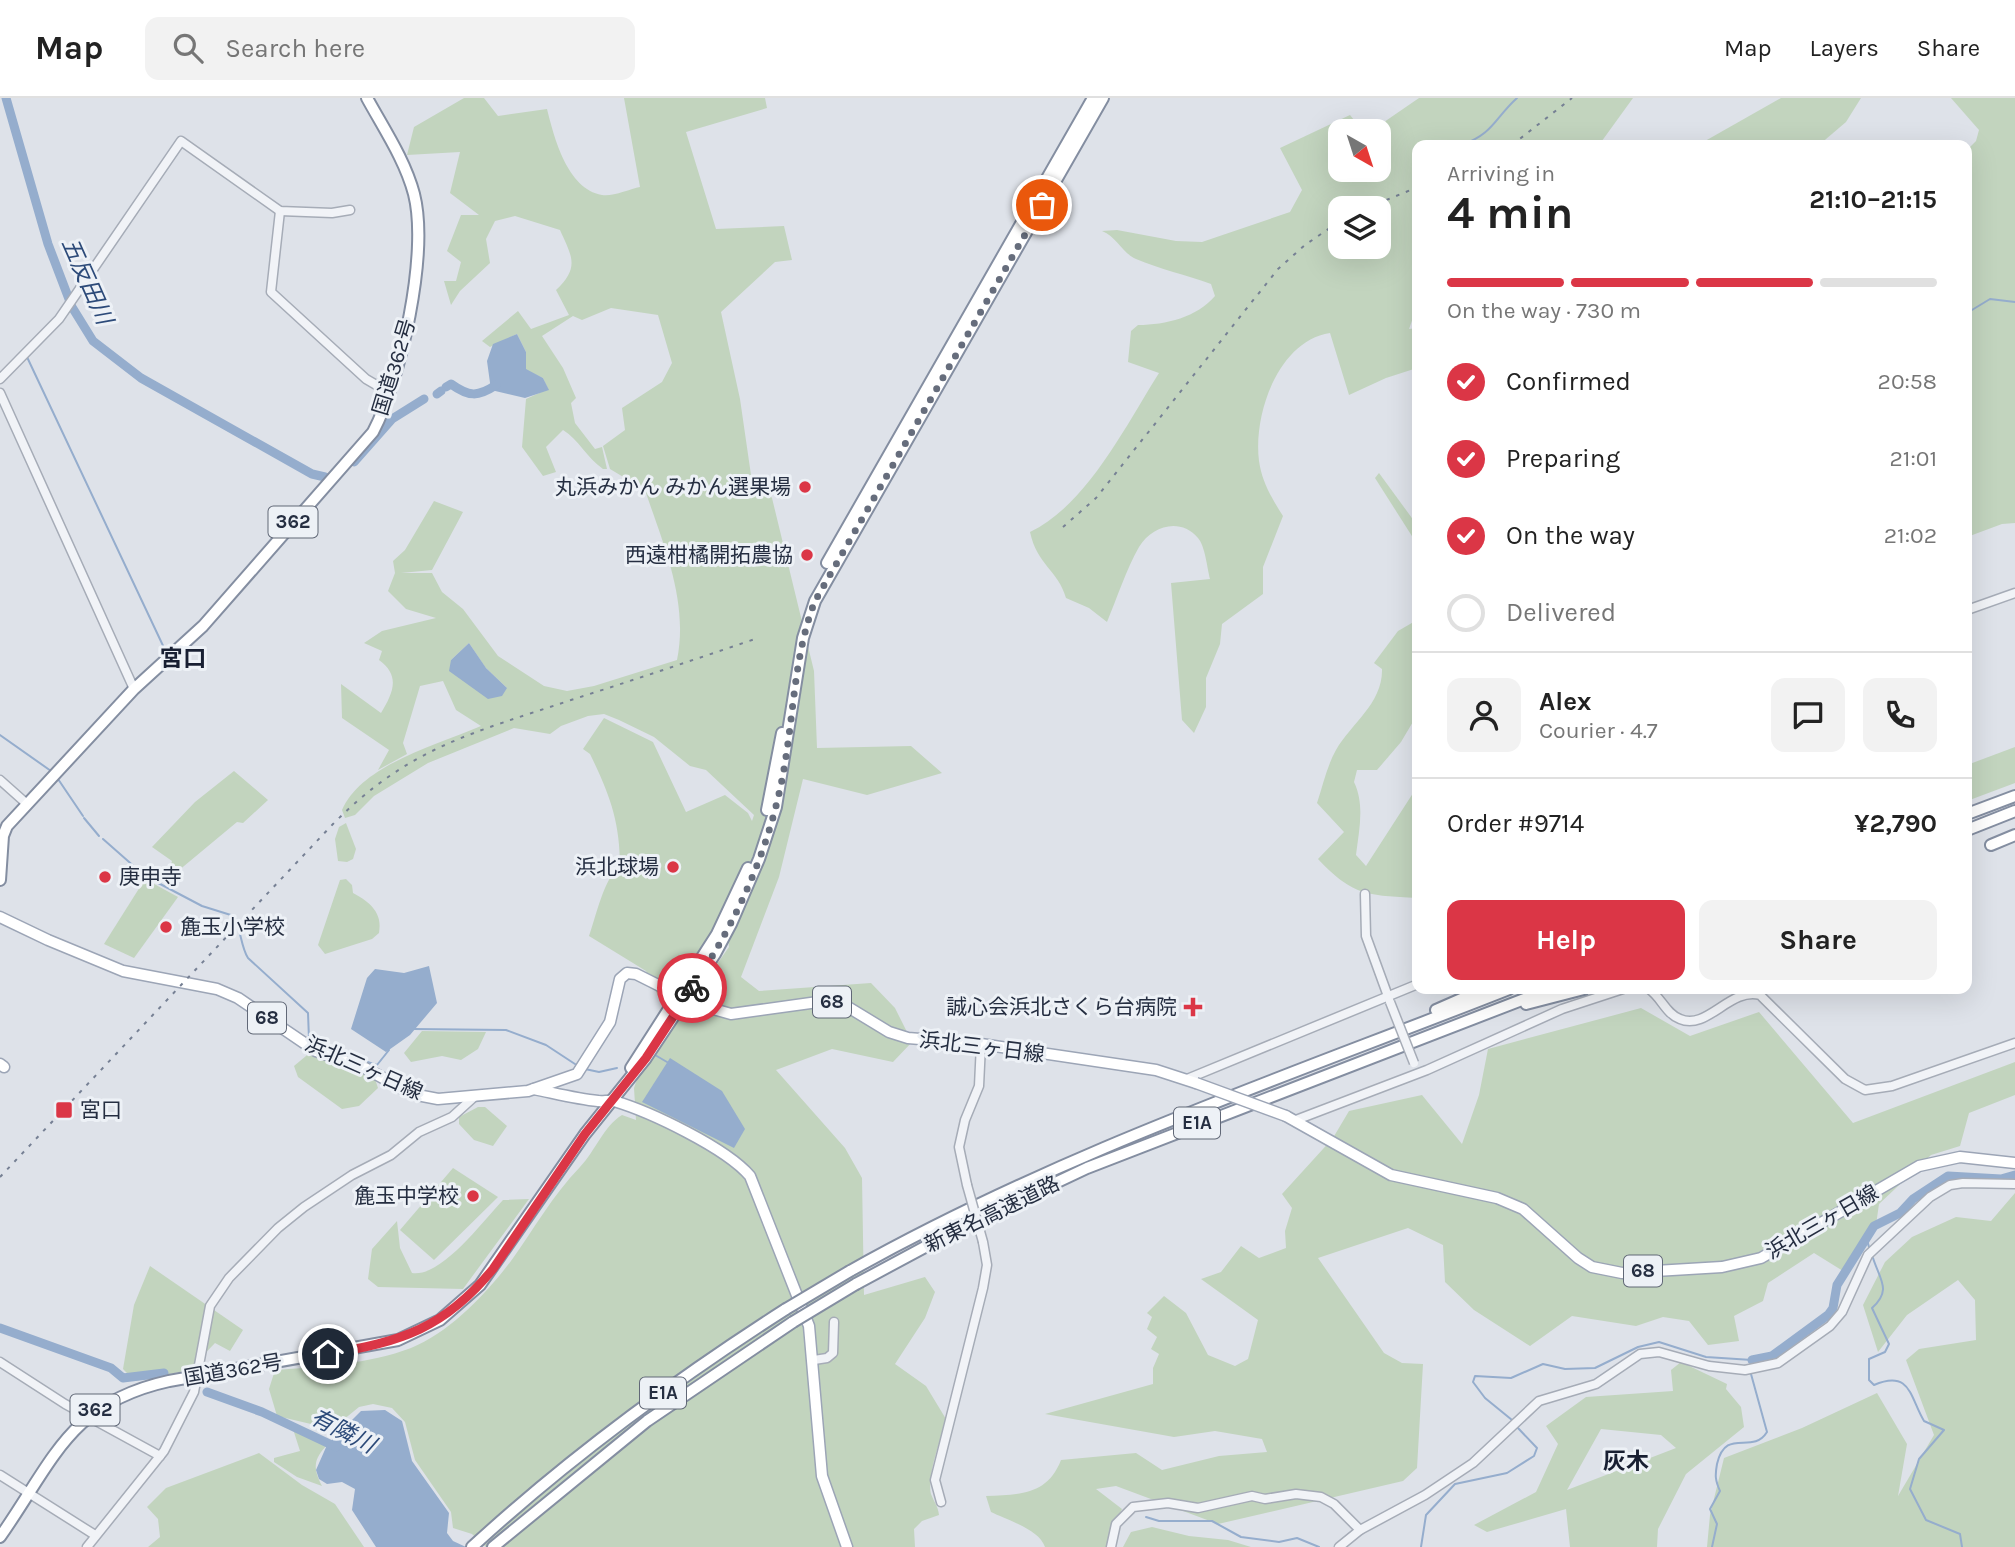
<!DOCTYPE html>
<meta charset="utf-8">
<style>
:root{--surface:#fff;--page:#f2f2f2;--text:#222;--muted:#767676;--line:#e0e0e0;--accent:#db3646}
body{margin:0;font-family:Karla,"Noto Sans JP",sans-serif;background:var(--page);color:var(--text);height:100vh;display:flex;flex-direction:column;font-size:26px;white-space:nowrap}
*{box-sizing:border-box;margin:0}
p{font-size:23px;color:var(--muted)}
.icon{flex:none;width:38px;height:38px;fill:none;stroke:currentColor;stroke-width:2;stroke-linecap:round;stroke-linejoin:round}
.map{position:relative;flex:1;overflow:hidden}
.drawer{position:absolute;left:1412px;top:42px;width:560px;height:854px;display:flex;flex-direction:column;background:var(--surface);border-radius:14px;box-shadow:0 7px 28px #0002}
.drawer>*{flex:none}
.needle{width:46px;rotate:141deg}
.buttons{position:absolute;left:1328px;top:21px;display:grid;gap:14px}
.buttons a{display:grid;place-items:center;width:63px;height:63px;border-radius:14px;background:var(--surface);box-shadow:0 7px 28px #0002;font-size:35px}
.pin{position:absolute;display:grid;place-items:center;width:60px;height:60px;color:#fff;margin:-30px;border:4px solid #fff;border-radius:50%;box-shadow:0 2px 7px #0007}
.courier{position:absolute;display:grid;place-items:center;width:70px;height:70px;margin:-35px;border:5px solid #db3646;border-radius:50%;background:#fff;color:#222;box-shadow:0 2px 9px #0007}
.summary em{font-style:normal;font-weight:700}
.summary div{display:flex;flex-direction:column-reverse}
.summary{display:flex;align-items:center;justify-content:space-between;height:119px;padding:0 35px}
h1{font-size:46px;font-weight:700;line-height:52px}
.bar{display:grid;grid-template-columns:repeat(4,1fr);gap:10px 7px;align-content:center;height:84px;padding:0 35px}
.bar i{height:9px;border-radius:5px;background:var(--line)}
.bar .current{background:var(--accent)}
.bar p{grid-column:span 4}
.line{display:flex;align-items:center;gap:18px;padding:0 35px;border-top:2px solid var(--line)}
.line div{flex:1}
.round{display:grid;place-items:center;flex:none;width:74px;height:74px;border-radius:14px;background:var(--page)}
ol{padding:0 35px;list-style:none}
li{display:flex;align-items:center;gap:21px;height:77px}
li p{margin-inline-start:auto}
li .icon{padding:7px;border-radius:50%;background:var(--accent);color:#fff;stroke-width:4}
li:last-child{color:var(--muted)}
li i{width:38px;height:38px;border:4px solid var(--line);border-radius:50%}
.action{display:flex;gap:14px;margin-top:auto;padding:14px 35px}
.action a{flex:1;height:80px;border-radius:14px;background:var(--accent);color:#fff;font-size:28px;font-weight:700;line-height:80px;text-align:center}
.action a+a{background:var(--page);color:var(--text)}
header{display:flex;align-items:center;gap:42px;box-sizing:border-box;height:98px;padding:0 35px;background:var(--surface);border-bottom:2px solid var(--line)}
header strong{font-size:33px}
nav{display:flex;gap:38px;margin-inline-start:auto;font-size:24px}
.search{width:490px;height:63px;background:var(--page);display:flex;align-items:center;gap:18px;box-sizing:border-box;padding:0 24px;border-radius:14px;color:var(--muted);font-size:26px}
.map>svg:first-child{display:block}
</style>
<header>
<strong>Map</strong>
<div class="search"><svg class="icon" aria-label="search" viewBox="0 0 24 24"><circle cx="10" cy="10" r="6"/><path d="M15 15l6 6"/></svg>Search here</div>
<nav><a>Map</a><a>Layers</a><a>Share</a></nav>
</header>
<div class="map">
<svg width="2015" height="1449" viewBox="0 0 2015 1449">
<rect width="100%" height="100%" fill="#dee2e9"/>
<g fill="#c2d4be" fill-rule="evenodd">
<path d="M464 0H484L498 18 547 11C554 39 567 91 602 97 612 99 630 91 640 89L624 0H765L767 10 686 34 716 131 784 128 792 162 775 164 721 214 740 301 751 377 772 400 814 573 817 650 911 648 942 675 867 697 803 681 779 779 741 879 759 893 871 885 895 910 912 944 893 964 832 951 776 972 845 1050 862 1080 864 1197 925 1179 935 1194 925 1220 895 1266 926 1288 949 1326C939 1337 927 1382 931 1396 934 1404 938 1408 939 1417L922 1423 914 1431 915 1449H486L472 1436 453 1430 451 1414 415 1362 405 1324 392 1310 373 1306 359 1309 332 1331 277 1318 269 1291 275 1272C319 1269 369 1266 411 1250 450 1234 486 1196 511 1163 534 1131 552 1098 580 1069 596 1052 603 1029 622 1017L636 1022 634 990 638 978 729 849 727 831 708 845 659 900 646 873 589 838C595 822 605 776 620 769 620 724 610 697 590 656L583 651 604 620 653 644 686 714 725 697 748 715 752 723 754 717 706 672 690 668 654 639 619 622 604 616 588 618 561 628 550 636 514 630 428 665 374 698 355 717 345 720 342 712C362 666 438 647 481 628L456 612 443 583 420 588 403 645 407 656 378 672 389 652 342 620 341 586 381 615C393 595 401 578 379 562L382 553 364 545 382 533 436 520 406 511 388 493 395 475 393 463 405 452 434 403 463 414 432 472 401 475H432L442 494 463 511 498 558 544 588 567 593 594 588 677 562C689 503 663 446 645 392L610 371 603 348 625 332 622 310 662 284 672 265 658 217 611 210 582 222 573 218 542 238 563 270 576 300 571 305 575 325 595 351 602 349 607 371H603C587 360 579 342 563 332L546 349 556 374 543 378 522 349 526 301 548 291 543 280 526 272V254L517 236 490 249 482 243 518 213 531 231 569 217 556 192C580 169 572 159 560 132L515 118 495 123 486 141 490 165 460 193 451 207 444 183H456L461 164 447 153 461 117H479L450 95 460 54 407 57 414 29ZM469 545 485 569 507 590 451 562Z"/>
<path d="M1419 0H1633L1599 47H1418V206L1409 231 1417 230V270L1386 280 1349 297 1330 235C1278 243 1253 317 1259 363 1262 384 1272 401 1283 418L1263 469V496L1222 526 1220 546 1206 580V609L1194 635 1182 622 1171 485 1210 481C1207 469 1205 448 1198 440 1180 419 1152 428 1139 449 1126 472 1117 500 1107 524L1089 510 1066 500C1058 472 1037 467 1030 434 1087 407 1126 327 1159 275L1128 264 1131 233 1138 227C1166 227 1197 219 1215 198L1211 186C1187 177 1159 171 1136 161 1121 154 1117 139 1102 133L1117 132 1176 143 1202 144 1290 114 1302 92 1280 50 1350 17 1363 33H1340V72H1379V33H1371ZM1340 110H1379V149H1340Z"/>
<polygon points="1781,0 1861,0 1846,24 1819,47 1698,47"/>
<polygon points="1951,0 2015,0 2015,425 2002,426 1967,439 1967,52 1976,43 1979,32"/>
<polygon points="1379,375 1417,427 1417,446 1375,380"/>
<path d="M1417 522V617L1401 644 1377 672H1357L1354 684C1365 707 1359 732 1356 757L1366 768 1417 689V800C1368 797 1354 799 1318 761L1344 734 1317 705C1323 687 1327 668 1336 652 1352 625 1383 605 1382 571L1374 565 1398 533Z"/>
<polygon points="2015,649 2015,685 1967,703 1967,667"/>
<polygon points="234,673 268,702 243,725 237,724 166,783 172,763 152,749 195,704"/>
<polygon points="346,725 356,751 353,761 347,764 338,763 335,741 339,729"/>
<polygon points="145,781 178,799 134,860 104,846"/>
<path d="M346 781 352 787 353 795C370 804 383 815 379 835L372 841 325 856 318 847 340 782Z"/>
<path d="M1641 910 1690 938 1759 914 1853 1025 2015 964V997L1969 1015 1960 1048 1931 1057 1879 1106 1876 1127 1843 1173 1814 1155 1768 1185 1763 1203 1734 1218 1739 1243 1708 1247 1689 1223 1663 1219 1636 1228 1572 1218 1530 1248 1474 1212 1445 1184 1443 1147 1408 1130 1318 1160 1384 1255 1402 1265 1423 1266 1417 1370 1403 1383 1218 1426 1116 1388 1096 1391 1122 1411 1109 1439 1110 1449H1045C1039 1431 1007 1422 991 1414L986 1398C1019 1396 1047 1398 1061 1362L1136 1355 1162 1372 1219 1358 1267 1354 1262 1341 1215 1333 1174 1339 1045 1316 1153 1286V1270L1159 1256 1151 1251 1157 1239 1147 1231 1152 1219 1147 1215 1164 1198 1186 1215 1208 1257 1235 1268 1248 1261 1258 1222 1201 1181 1221 1174 1241 1148 1259 1160 1286 1150 1285 1133 1292 1110 1282 1096 1333 1040 1349 1013 1422 997 1462 1046 1479 997 1488 951Z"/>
<polygon points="422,933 486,934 478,951 461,962 442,958 411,964 404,955"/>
<polygon points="312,953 347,964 375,981 378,990 359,1008 342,1011 298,979 294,968"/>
<polygon points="478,1009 485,1009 507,1028 493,1048 474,1042 459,1026 459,1019"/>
<polygon points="453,1070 498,1099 434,1162 400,1132"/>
<polygon points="2015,1095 2015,1449 1707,1449 1710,1417 1724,1360 1802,1330 1877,1295 1907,1346 1898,1398 1934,1337 1906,1262 1919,1251 1976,1242 1975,1202 1958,1182 1907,1217 1878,1254 1863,1207 1885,1164 1912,1139 1956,1119 1991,1123"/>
<path d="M529 1101 463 1191 378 1189 368 1181 372 1151 397 1123 400 1150 412 1175C441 1180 483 1123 503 1102Z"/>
<polygon points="150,1168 243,1232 230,1253 215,1245 189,1272 135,1283 123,1271 134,1207"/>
<path d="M1681 1264 1727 1286 1726 1291 1741 1309 1744 1329 1686 1376 1658 1431 1657 1449H1570L1566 1411 1487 1434 1474 1427 1536 1394 1558 1346 1546 1328 1586 1299 1673 1293 1671 1272ZM1601 1331 1661 1337 1676 1350 1567 1392Z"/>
<path d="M293 1331 327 1347C313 1362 313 1370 322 1388L297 1379 274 1364V1360L300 1353Z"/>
<polygon points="259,1355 302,1387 335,1406 364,1449 148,1449 160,1439 158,1421 147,1409 166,1390"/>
<polygon points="1152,1429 1189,1438 1228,1442 1251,1449 1123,1449 1131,1434"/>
</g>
<g fill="#95adcd">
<polygon points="517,236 526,254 526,271 543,280 549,292 525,300 491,292 487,263 493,246"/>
<polygon points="469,545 486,570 507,590 502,598 488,601 449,573 451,562"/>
<polygon points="429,868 437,905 410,937 386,954 351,931 367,880 375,871 404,875"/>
<polygon points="670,960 722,993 745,1031 734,1050 642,1004"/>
<polygon points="385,1312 402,1323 412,1363 449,1415 447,1435 453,1443 466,1449 376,1449 352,1412 355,1391 342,1384 327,1386 319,1381 316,1372 327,1347 361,1313"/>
</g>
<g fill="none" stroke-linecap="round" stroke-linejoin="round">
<g stroke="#95adcd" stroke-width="2">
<path d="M1462 47C1494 35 1494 21 1517 0"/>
<polyline points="1967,215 1990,201 2015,204"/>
<polyline points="60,225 27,259 166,554"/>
<polyline points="0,637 51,673"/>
<polyline points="58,681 83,718"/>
<polyline points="84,720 99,738"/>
<path d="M103 741 145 778 202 808 234 818C241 832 241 849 248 860L308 915 309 941 317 948 377 967 389 952"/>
<polyline points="414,931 506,932 546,947 578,968"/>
<polyline points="655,957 667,964"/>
<polyline points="585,971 599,974 617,970"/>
<polyline points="1867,1142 1869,1149"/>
<path d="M1873 1160C1880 1182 1892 1192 1872 1210L1889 1246 1885 1254 1869 1261V1282L1874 1287C1911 1271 1910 1300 1924 1323L1944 1332 1919 1361 1910 1391 1926 1422 1960 1436 1962 1449"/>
<polyline points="1512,1322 1485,1300 1473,1284 1475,1278 1511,1280 1543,1266 1565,1271 1595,1270 1638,1249 1659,1244 1706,1259 1752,1262 1752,1266"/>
<polyline points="1146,1419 1159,1423 1212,1423 1241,1439 1279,1444 1297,1440 1319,1449"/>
<polyline points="1421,1449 1426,1417 1455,1386 1507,1375 1534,1358 1537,1350 1517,1329"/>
<path d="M1712 1449 1717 1426 1710 1411 1720 1393C1715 1382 1715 1377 1717 1366 1726 1328 1752 1358 1767 1334L1751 1276"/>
</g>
<g stroke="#95adcd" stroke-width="9">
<polyline points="6,0 48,146 72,209 93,243 141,280 312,376 325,379"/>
<path d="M446 289 451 286C469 299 478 299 496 287"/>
<polyline points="437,296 441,293"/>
<polyline points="354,364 392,321 424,301"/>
<polyline points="0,1230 111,1270 123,1280 164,1275"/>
<polyline points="1752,1262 1772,1258 1828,1217 1833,1210 1837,1187 1874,1128 1900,1115 1913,1101 1948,1078 2001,1081 2015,1077"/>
<polyline points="207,1294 262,1314 336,1349"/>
</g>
<defs>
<g id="minor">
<polyline points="280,113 271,194 366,281 390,295"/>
<polyline points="0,281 59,221 181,43 280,113 332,115 350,112"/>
<polyline points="0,295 134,591"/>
<polyline points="1967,512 2015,495"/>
<polyline points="0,682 27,706"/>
<polyline points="1365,796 1366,838 1389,901"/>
<path d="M1649 891C1661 899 1666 916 1680 921 1707 933 1730 889 1760 897L1845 981 1865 992 1892 988 2015 945"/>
<polyline points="1187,981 1418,886"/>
<polyline points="1296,1022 1427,972 1562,911 1623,891"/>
<polyline points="967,1087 959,1049 965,1022 979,988 981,946"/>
<polyline points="814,1262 827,1260 833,1255 834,1224"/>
<polyline points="0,1264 65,1306 160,1358"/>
<polyline points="0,1377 95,1437"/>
<polyline points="941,1404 935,1382 983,1190 987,1167 983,1144"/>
<polyline points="87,1449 164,1353 194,1294 210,1208 229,1180 278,1130 304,1109 352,1077 391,1057 419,1034 452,1019 474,999"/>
<polyline points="1111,1449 1116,1426 1133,1409 1168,1405 1198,1410 1252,1398 1265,1401 1296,1396 1321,1399 1334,1406 1360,1432 1425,1397 1473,1365 1539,1303 1596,1286 1640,1256 1659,1254 1709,1268 1745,1272 1778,1265 1830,1228 1842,1214 1868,1157 1930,1099 1950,1087 1963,1085 2015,1086"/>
<polyline points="1339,1449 1360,1432"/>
</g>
<g id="major">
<polyline points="0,819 48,842 123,873 217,891 238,900 316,953 365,970 412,996 438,1001 528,993 577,976 610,924 620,881 627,875 636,876 696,906 731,916 825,903 843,906 889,934 908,940 981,946 1156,972 1196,985"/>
<polyline points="0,966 4,969"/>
<path d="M534 991C554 995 577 1001 598 1003 603 1004 608 1002 614 1003 651 1014 726 1050 750 1078L809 1228 822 1378 847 1449"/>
<polyline points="1286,1018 1391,1077 1497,1100 1523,1111 1578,1160 1592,1169 1622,1175 1722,1169 1761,1160 1919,1068 1960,1059 2015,1065"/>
</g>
<g id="highway">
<polyline points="827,465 1093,0"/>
<polyline points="767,712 782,635"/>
<polyline points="1967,716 2015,698"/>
<polyline points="1967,732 2015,713"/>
<polyline points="1991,747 2015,737"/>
<path d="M0 782 3 738 7 728 134 591 203 528 373 334C401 281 429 155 414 96 405 62 384 31 367 0"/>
<polyline points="1526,906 1584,891"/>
<polyline points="1436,912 1484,891"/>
<polyline points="631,970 717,836 748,770"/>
<path d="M850 1173C1060 1055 1286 979 1509 891"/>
<polyline points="856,1186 964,1128 1087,1070 1550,891"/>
<path d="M0 1439C54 1362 69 1305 169 1283L398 1242 440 1222 480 1187 585 1036 646 960 715 856 731 826 759 761 776 709 803 540 815 503 1103 0"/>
<path d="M472 1449C569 1360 675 1282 786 1211"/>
<polyline points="493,1449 647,1323 793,1224"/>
</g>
</defs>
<use href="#minor" stroke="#a6acb7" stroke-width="11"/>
<use href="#major" stroke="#9ca5b6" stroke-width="13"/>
<use href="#highway" stroke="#848ea1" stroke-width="14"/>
<use href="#minor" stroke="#f1f3f7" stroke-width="8"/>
<use href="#major" stroke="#fff" stroke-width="10"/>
<use href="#highway" stroke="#fff" stroke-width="10"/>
<g stroke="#768094" stroke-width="2" stroke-dasharray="3.5 7" stroke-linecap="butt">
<polyline points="1512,47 1572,0"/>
<polyline points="1367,110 1418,89"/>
<polyline points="1063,429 1096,400 1278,171 1305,147 1340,123"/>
<path d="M0 1079 333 726C409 649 473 635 571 602 634 582 696 561 758 540"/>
</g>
<defs>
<g id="minor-bridge">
<polyline points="1390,904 1414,965"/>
<polyline points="967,1087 983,1144"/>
</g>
<polyline id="major-bridge" points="1196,985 1286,1018"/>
<g id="highway-bridge">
<polyline points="786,1211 850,1173"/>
<polyline points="793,1224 856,1186"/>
</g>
</defs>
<use href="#minor-bridge" stroke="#a6acb7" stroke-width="11" stroke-linecap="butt"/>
<use href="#major-bridge" stroke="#9ca5b6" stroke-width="13" stroke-linecap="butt"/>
<use href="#highway-bridge" stroke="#848ea1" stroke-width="14" stroke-linecap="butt"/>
<use href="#minor-bridge" stroke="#f1f3f7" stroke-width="8"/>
<use href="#major-bridge" stroke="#fff" stroke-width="10"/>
<use href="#highway-bridge" stroke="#fff" stroke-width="10"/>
</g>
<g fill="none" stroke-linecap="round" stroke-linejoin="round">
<path stroke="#666d7c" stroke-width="7" stroke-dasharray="0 12.6" d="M692 890C738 822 772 746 785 665 794 611 795 554 815 503L1042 107"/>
<path stroke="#db3646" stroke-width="9" d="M328 1256C401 1244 445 1230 493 1171L585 1036 646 960 692 890"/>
</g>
<g fill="#db3646" stroke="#edf1f6" stroke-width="2.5">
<circle cx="805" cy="389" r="7"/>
<circle cx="807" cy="457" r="7"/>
<circle cx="673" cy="769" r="7"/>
<circle cx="105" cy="779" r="7"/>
<circle cx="166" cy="829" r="7"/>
<path d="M1189.5 898.5h7v7h7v7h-7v7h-7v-7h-7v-7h7z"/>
<rect x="55" y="1003" width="18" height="18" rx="3.5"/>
<circle cx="473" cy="1098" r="7"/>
</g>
<g text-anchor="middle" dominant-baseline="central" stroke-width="6" stroke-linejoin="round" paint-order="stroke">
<g fill="#edf1f6" stroke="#616877" stroke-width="2">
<rect x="268.5" y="408.5" width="49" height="31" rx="5"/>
<rect x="813" y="888.5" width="38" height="31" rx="5"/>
<rect x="248" y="904.5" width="38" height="31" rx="5"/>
<rect x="1174" y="1009.5" width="46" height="31" rx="5"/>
<rect x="1624" y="1157.5" width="38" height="31" rx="5"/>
<rect x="640" y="1279.5" width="46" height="31" rx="5"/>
<rect x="70.5" y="1296.5" width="49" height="31" rx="5"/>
</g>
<g font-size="19" font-weight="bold" fill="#252e41">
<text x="293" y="424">362</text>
<text x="832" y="904">68</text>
<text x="267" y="920">68</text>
<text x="1197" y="1025">E1A</text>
<text x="1643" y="1173">68</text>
<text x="663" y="1295">E1A</text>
<text x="95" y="1312">362</text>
</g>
<g font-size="21" fill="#252e41" stroke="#edf1f6">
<text transform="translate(394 269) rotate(-73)">国道362号</text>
<text transform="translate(982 949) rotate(7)">浜北三ヶ日線</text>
<text transform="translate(364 970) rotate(24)">浜北三ヶ日線</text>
<text transform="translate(992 1116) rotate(-26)">新東名高速道路</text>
<text transform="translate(1822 1124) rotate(-30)">浜北三ヶ日線</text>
<text transform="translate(233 1272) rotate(-10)">国道362号</text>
</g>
<g font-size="21" fill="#252e41" stroke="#edf1f6" text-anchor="end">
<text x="791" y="389">丸浜みかん みかん選果場</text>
<text x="793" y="457">西遠柑橘開拓農協</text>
<text x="659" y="769">浜北球場</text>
<text x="119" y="779" text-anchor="start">庚申寺</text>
<text x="180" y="829" text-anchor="start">麁玉小学校</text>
<text x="1177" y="909">誠心会浜北さくら台病院</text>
<text x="80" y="1012" text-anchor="start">宮口</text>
<text x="459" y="1098">麁玉中学校</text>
</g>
<g font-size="23" font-style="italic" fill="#2c4a79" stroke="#edf1f6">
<text transform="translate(87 183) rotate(66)">五反田川</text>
<text transform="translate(343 1333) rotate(27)">有隣川</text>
</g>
<g font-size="23" font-weight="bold" fill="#181f32" stroke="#edf1f6">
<text x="183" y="560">宮口</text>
<text x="1626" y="1363">灰木</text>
</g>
</g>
</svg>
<div class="buttons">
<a><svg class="needle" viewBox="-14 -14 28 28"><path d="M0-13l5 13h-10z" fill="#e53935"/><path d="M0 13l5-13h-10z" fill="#767676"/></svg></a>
<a><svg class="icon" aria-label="layers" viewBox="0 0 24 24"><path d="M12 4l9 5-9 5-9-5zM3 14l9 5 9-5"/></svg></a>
</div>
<div class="pin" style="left:1042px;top:107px;background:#ea580c"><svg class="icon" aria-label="bag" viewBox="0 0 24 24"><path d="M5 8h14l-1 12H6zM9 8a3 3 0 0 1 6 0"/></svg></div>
<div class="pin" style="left:328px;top:1256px;background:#1f2937"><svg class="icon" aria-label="home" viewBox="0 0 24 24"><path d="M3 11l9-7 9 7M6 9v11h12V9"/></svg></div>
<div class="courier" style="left:692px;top:890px"><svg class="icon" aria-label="bike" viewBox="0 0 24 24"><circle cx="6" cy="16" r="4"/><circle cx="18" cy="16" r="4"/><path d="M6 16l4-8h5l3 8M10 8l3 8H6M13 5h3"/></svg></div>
<section class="drawer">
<div class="summary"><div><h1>4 min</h1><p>Arriving in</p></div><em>21:10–21:15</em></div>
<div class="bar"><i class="current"></i><i class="current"></i><i class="current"></i><i></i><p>On the way · 730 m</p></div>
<ol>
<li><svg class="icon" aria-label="check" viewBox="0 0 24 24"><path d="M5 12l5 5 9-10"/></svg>Confirmed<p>20:58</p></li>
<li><svg class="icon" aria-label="check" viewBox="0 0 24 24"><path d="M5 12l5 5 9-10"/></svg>Preparing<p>21:01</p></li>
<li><svg class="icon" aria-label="check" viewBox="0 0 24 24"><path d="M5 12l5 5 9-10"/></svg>On the way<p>21:02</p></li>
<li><i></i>Delivered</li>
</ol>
<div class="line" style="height:126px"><a class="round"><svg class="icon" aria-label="person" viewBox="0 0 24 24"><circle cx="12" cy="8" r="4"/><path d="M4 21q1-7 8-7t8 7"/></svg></a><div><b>Alex</b><p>Courier · 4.7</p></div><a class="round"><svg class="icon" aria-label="chat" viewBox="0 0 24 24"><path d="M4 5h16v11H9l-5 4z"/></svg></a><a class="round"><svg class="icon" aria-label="phone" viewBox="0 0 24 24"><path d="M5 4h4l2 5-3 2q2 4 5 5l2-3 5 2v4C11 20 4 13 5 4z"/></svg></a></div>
<div class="line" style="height:91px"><div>Order #9714</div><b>¥2,790</b></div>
<div class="action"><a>Help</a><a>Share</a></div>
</section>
</div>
